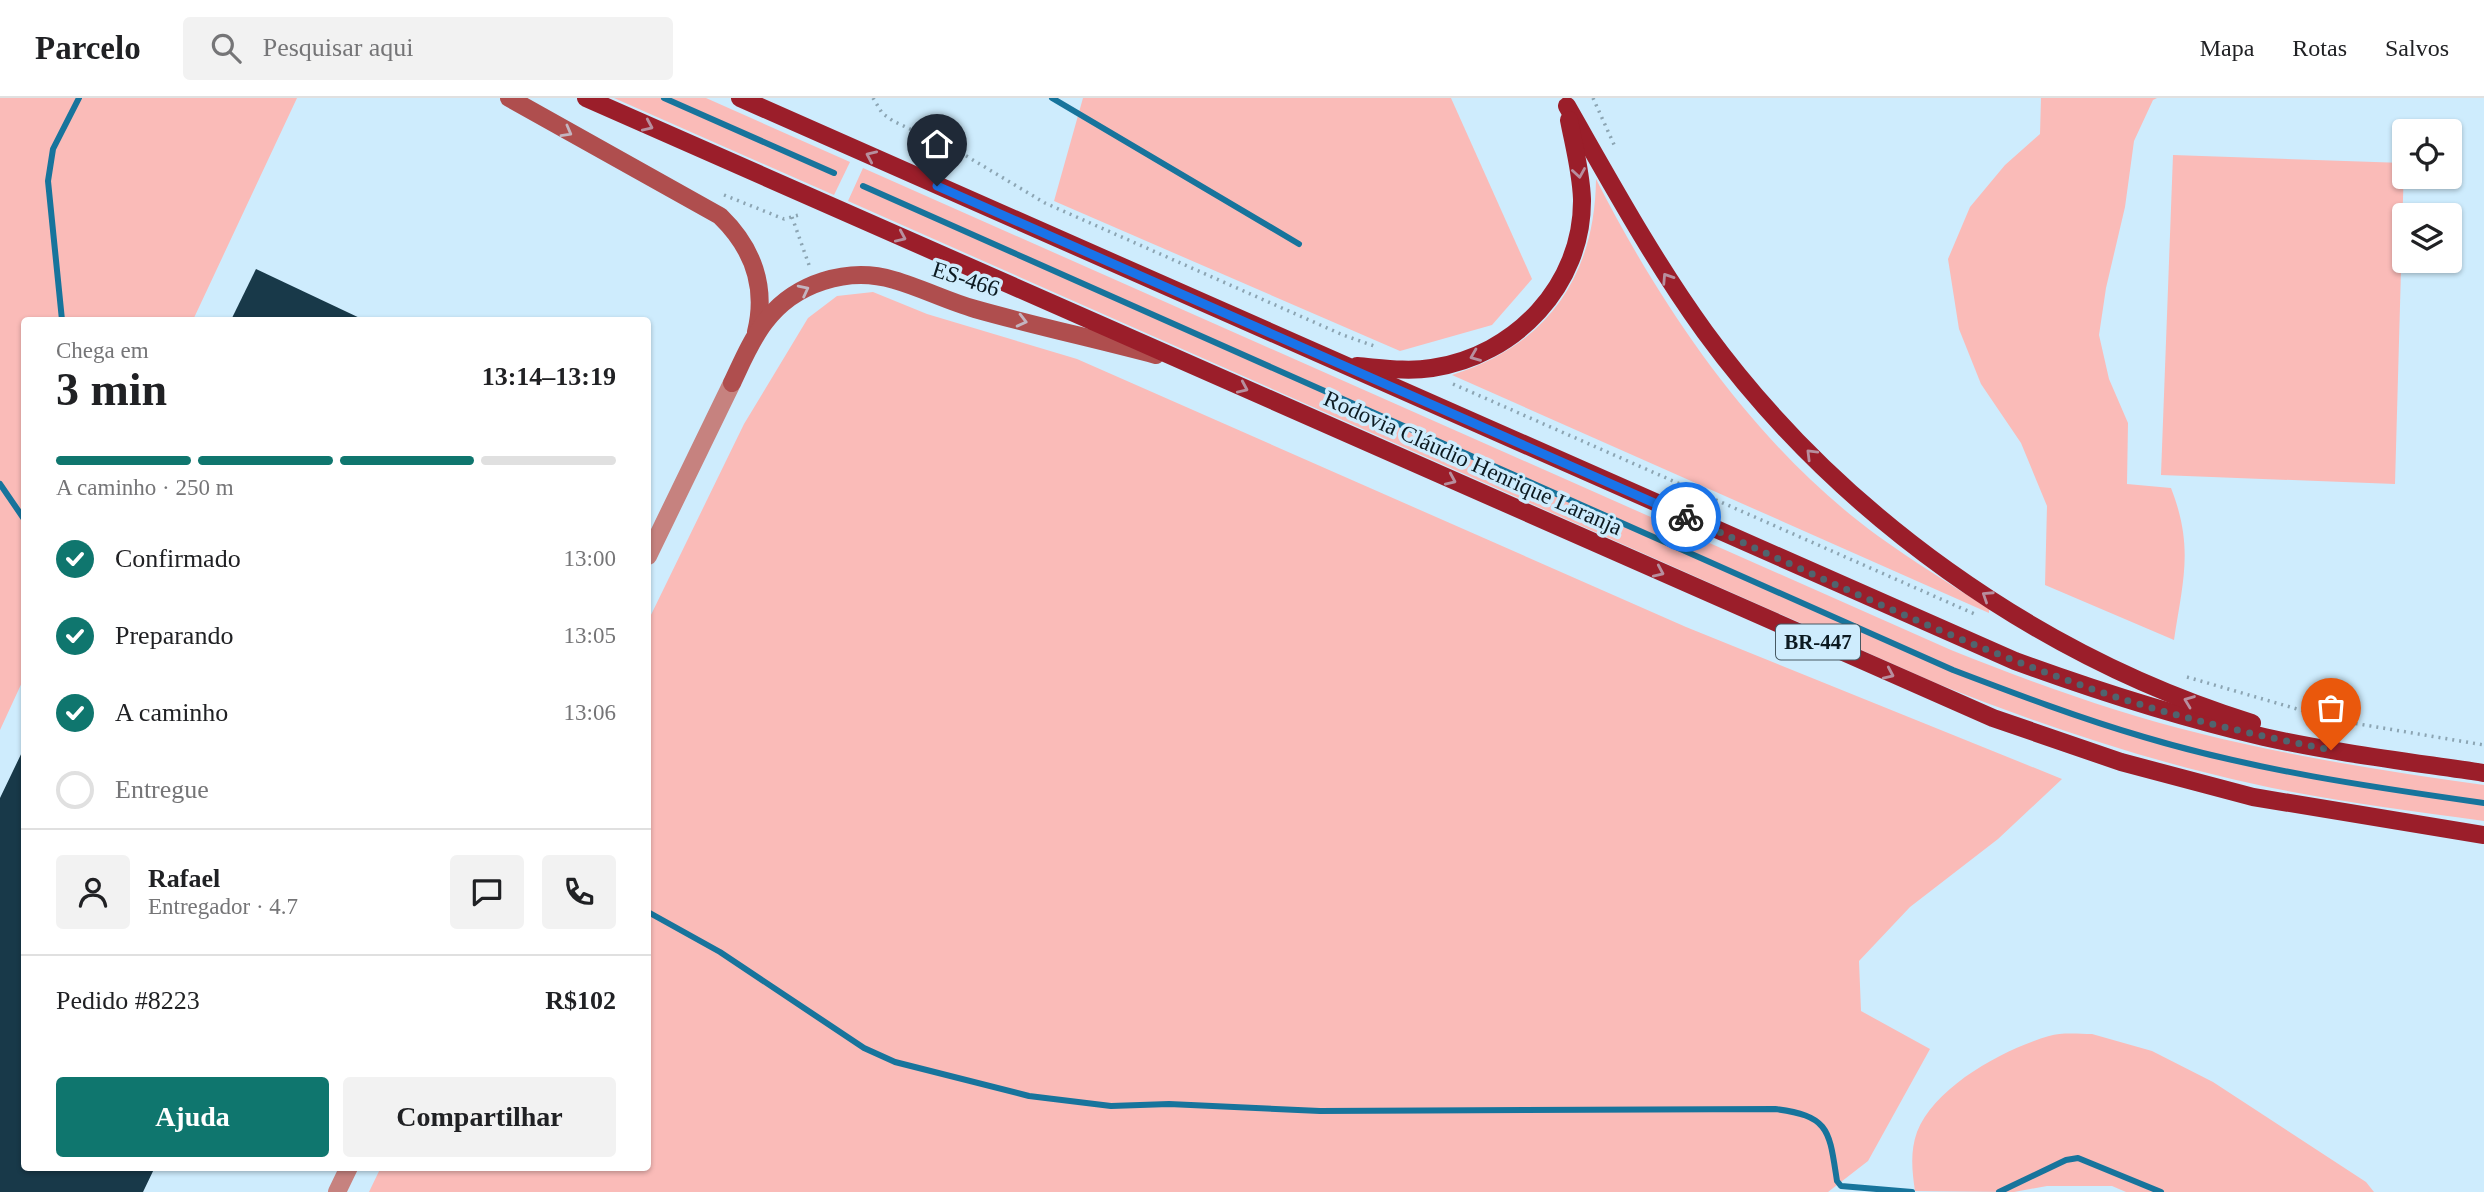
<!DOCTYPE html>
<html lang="pt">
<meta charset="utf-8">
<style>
:root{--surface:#fff;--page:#f2f2f2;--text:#202124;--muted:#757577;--line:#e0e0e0;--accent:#0f766e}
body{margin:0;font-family:"Times New Roman",serif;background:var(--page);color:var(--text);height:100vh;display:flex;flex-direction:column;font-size:26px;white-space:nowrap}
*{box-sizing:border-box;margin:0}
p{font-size:23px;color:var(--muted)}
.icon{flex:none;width:38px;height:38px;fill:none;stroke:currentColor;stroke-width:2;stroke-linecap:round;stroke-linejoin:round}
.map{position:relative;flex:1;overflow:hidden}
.panel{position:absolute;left:21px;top:219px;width:630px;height:854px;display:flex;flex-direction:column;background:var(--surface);border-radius:7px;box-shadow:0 2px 5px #0004}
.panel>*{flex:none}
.fabs{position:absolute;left:2392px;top:21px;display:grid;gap:14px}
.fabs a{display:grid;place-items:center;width:70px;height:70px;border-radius:7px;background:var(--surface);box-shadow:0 2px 5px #0004;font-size:35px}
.pin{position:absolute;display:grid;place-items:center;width:60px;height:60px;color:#fff;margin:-72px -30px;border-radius:50% 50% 50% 0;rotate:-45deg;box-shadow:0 0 7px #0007}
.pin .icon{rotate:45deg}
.courier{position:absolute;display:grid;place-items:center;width:70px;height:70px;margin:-35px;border:5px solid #1a73e8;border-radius:50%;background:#fff;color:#222;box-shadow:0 2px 9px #0007}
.head em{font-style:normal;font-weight:800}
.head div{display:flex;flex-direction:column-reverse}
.head{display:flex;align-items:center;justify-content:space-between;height:119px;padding:0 35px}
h1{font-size:46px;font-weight:800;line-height:52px}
.bar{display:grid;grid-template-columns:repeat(4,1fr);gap:10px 7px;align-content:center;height:84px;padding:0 35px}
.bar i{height:9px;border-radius:5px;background:var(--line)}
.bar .on{background:var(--accent)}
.bar p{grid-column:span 4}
.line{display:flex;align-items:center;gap:18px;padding:0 35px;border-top:2px solid var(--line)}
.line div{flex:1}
.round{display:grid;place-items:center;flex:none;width:74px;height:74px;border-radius:7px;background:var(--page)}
ol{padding:0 35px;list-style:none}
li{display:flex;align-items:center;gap:21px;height:77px}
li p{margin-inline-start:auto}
li .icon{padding:7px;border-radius:50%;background:var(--accent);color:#fff;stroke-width:4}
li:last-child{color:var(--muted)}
li i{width:38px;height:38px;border:4px solid var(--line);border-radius:50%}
.button{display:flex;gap:14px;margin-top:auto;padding:14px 35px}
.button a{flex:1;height:80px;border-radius:7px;background:var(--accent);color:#fff;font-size:28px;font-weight:800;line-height:80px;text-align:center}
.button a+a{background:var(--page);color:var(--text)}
header{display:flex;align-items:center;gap:42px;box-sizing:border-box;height:98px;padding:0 35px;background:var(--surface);border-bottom:2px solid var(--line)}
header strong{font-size:33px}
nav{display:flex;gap:38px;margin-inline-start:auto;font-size:24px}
.search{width:490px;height:63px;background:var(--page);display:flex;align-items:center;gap:18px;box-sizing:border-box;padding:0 24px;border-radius:7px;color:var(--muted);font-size:26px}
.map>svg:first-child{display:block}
</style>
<header>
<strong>Parcelo</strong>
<div class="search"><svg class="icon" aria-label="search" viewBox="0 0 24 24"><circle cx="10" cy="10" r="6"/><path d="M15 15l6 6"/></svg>Pesquisar aqui</div>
<nav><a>Mapa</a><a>Rotas</a><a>Salvos</a></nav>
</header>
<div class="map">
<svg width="2484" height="1094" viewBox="0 0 2484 1094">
<rect width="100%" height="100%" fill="#ceecfd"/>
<g fill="#fabbb8">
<polygon points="0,0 297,0 193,222 24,222 24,580 0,632"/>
<polygon points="614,0 706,0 850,64 834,97"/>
<polygon points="1083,0 1451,0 1532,181 1492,227 1400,253 1054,103"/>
<path d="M2041 0H2157L2153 2 2134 43 2125 109 2106 190 2099 237 2109 281 2128 325 2127 386 2171 390C2194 449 2183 482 2174 542L2045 487 2047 408 2021 345 1981 286 1959 231 1948 161 1970 109 2005 67 2040 36Z"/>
<polygon points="2173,57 2404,65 2395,386 2161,377"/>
<path d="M863 70 1951 552C2033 585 2116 615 2202 636 2295 659 2389 674 2484 687V723C2407 712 2330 703 2254 686 2145 662 2040 627 1936 585L848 103Z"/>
<path d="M1596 81C1663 213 1757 350 1878 438 1914 464 1952 487 1989 511V515L1452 277C1546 248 1595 179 1596 81Z"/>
<polygon points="873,194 927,216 1077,261 1686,529 2062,681 1998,741 1910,809 1859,863 1861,913 1930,951 1868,1063 1828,1094 369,1094 381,1069 648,1069 648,523 744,326 808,220 837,198"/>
<path d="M2092 936 2152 953 2213 984 2366 1084 2374 1094H2126L2112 1088H2047L2014 1094 1915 1093C1912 1073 1910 1053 1917 1034 1935 988 2004 951 2049 938 2062 934 2079 936 2092 936Z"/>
</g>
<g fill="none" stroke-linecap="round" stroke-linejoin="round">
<g stroke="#17749c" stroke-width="6">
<polyline points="664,0 834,75"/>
<polyline points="1052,0 1299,146"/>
<path d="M863 88 1953 572C2016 596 2079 620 2144 639 2254 672 2371 689 2484 705"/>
<polyline points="62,222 48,83 53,51 79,0"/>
<polyline points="0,386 24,421"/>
<path d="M648 814 720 854 864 950 895 964 1029 998 1111 1008 1169 1006 1320 1013 1775 1011C1830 1018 1829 1032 1837 1083L1841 1088 1912 1094"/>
<polyline points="1999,1094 2066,1062 2078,1060 2161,1094"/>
</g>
</g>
<g fill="#183949">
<polygon points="256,171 364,222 231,222"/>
<polygon points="24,650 24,1069 155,1069 143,1094 0,1094 0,700"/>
</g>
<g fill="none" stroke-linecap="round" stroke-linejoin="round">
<g stroke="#8ca5b3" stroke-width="3.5" stroke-dasharray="2 5" stroke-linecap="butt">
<polyline points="873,0 882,15 893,23 963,56 1045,105 1343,237 1377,249"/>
<polyline points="1593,0 1616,51"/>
<polyline points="724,97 784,121 799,117"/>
<polyline points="792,119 809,167"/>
<polyline points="1453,286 1977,517"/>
<polyline points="2187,579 2335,622 2484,647"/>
</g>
<g stroke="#c6827f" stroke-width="18">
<polyline points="648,458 732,285"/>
<polyline points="337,1094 349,1069"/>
</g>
<g stroke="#af4e4e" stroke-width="18">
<path d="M509 0 720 118C753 150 767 189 756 234"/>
<path d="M732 285C742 264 751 242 765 224 794 185 848 168 894 182 922 190 947 203 975 211 1035 228 1096 241 1156 257"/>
</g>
<g stroke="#9b1e2a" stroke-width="18">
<polyline points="586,0 1993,620 2121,664 2253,699 2484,737"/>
<path d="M740 0 2015 563C2097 593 2179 619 2264 639 2336 655 2411 664 2484 675"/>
<path d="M1567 8C1611 85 1653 162 1705 234 1838 416 2037 558 2252 625"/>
<path d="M1357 268C1382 270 1407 274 1432 270 1515 258 1583 187 1582 101 1581 74 1574 48 1569 22"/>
</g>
</g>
<defs><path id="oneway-chevron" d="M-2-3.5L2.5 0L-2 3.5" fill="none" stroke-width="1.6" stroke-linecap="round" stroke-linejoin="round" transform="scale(1.75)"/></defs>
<g stroke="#b78f9e">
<use href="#oneway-chevron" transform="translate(648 28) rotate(24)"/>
<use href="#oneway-chevron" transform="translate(871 58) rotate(-156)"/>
<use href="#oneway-chevron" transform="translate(1579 75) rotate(81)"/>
<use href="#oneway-chevron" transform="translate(901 139) rotate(24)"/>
<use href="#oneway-chevron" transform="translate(1667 180) rotate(-123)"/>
<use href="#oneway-chevron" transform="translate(1475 258) rotate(158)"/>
<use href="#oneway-chevron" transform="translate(1243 290) rotate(24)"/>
<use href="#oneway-chevron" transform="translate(1811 356) rotate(-135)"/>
<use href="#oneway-chevron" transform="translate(1451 382) rotate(24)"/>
<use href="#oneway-chevron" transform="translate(1659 474) rotate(24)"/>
<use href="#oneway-chevron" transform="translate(1987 498) rotate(-147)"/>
<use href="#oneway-chevron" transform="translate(1889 576) rotate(24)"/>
<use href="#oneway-chevron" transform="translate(2189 603) rotate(-159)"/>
</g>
<g stroke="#c3b5c0">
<use href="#oneway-chevron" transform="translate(567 34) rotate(29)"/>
<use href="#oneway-chevron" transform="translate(804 192) rotate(-27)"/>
<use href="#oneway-chevron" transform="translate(1022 223) rotate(14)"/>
</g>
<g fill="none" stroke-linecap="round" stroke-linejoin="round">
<path stroke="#50646e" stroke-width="7" stroke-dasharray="0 12.6" d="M1686 419C1814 476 1942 538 2075 585 2158 615 2244 635 2331 652"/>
<polyline stroke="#1a73e8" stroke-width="9" points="937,88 1686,419"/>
</g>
<g text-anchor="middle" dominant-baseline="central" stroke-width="7" stroke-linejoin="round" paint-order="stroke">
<rect fill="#ceecfd" stroke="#465963" stroke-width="2" x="1776" y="526.5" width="84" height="35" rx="5"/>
<g font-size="21" font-weight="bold" fill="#0c1a21">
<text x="1818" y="544">BR-447</text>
</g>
<g font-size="23" fill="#0c1a21" stroke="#ceecfd">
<text transform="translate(966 181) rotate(18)">ES-466</text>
<text transform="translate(1473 365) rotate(24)">Rodovia Cláudio Henrique Laranja</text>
</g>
</g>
</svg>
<div class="fabs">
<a><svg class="icon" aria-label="locate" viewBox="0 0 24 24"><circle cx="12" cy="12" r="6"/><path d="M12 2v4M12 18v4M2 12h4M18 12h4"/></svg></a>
<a><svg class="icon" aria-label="layers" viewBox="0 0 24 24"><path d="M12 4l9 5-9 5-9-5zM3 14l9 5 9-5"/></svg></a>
</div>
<div class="pin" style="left:2331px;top:652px;background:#ea580c"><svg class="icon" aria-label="bag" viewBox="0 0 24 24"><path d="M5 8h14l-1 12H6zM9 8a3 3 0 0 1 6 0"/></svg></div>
<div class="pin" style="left:937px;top:88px;background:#1f2937"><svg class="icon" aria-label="home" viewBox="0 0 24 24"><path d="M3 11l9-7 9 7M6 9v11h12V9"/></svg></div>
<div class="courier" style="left:1686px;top:419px"><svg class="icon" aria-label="bike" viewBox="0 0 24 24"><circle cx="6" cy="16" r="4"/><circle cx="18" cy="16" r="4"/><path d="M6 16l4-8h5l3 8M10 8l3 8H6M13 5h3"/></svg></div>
<section class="panel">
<div class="head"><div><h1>3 min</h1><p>Chega em</p></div><em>13:14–13:19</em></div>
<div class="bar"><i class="on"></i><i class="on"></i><i class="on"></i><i></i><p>A caminho · 250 m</p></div>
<ol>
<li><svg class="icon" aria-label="check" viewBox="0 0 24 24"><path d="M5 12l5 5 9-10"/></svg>Confirmado<p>13:00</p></li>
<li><svg class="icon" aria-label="check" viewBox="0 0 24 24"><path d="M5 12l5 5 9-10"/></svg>Preparando<p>13:05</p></li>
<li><svg class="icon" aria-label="check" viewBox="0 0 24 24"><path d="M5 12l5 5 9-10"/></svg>A caminho<p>13:06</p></li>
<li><i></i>Entregue</li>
</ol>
<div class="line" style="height:126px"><a class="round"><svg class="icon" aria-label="person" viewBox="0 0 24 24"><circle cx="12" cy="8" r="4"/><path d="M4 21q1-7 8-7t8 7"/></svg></a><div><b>Rafael</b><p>Entregador · 4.7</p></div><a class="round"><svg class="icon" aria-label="chat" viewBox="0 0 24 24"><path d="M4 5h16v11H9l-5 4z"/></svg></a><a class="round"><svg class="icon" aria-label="phone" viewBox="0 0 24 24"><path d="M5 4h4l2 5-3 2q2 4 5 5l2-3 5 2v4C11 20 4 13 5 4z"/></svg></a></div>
<div class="line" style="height:91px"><div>Pedido #8223</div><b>R$102</b></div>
<div class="button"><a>Ajuda</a><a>Compartilhar</a></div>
</section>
</div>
